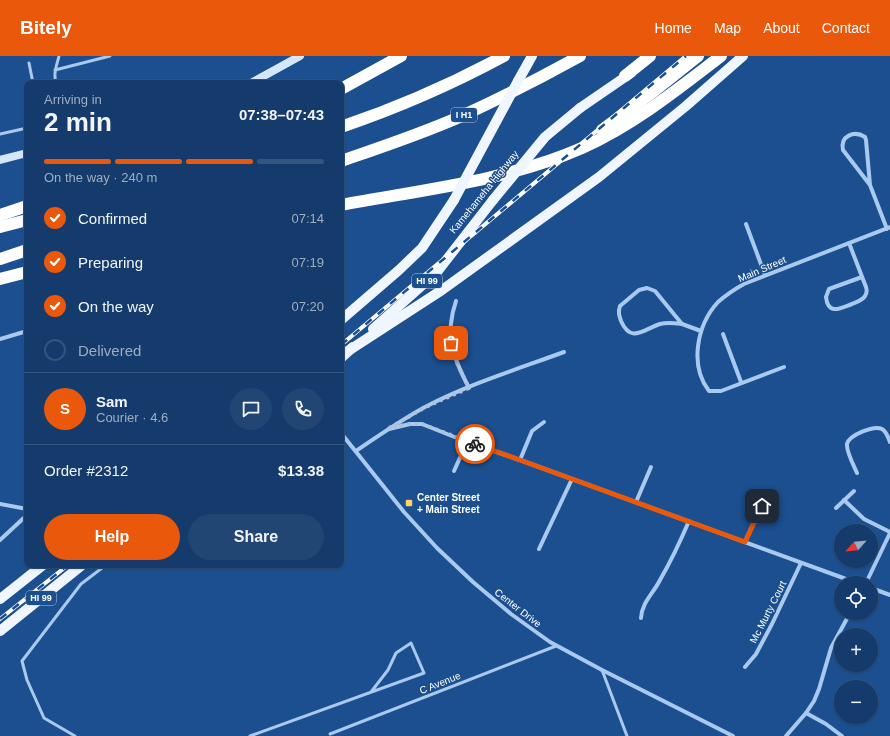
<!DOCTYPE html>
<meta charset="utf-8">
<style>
:root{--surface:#143b6b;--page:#214673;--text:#f1f3f6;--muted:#9dadc1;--line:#33557e;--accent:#ea580c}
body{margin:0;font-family:Helvetica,sans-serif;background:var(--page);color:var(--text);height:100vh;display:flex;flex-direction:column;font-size:15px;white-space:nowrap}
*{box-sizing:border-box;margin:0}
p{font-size:13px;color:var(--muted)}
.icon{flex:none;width:22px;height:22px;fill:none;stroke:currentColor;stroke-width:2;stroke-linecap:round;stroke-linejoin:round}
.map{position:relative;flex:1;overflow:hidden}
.drawer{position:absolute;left:24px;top:24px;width:320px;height:488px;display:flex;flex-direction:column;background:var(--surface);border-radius:8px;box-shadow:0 1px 3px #0004,0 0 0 1px var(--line)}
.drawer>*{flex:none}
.needle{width:26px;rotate:243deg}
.controls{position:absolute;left:834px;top:468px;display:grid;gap:8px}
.controls a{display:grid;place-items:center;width:44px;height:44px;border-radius:50%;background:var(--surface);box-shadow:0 1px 3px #0004,0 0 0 1px var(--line);font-size:20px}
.pin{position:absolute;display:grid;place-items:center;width:34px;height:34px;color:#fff;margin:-17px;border-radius:8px;box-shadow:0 2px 6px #0006}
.courier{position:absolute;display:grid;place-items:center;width:40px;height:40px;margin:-20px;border:3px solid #ea580c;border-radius:50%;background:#fff;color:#222;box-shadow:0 1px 5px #0007}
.summary em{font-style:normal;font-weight:800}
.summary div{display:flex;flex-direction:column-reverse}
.summary{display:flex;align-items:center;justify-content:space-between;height:68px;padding:0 20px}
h1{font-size:26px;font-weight:800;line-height:30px}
.bar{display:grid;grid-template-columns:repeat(4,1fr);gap:6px 4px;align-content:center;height:48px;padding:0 20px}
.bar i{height:5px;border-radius:3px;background:var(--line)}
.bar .current{background:var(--accent)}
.bar p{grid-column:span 4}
.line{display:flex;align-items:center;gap:10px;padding:0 20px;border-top:1px solid var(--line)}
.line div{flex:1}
.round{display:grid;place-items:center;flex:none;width:42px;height:42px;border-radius:21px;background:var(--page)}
ol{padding:0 20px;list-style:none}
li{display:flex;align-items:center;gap:12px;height:44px}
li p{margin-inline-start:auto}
li .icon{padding:4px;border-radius:50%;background:var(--accent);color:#fff;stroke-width:4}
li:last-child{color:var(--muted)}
li i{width:22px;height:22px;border:2px solid var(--line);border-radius:50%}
.primary-button{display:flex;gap:8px;margin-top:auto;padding:8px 20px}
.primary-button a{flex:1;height:46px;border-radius:24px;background:var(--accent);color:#fff;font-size:16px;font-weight:800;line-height:46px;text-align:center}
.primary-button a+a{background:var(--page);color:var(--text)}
header{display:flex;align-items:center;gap:24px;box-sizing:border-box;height:56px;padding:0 20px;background:var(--accent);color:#fff}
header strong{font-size:19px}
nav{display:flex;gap:22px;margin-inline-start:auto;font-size:14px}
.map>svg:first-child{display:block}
</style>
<header>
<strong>Bitely</strong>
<nav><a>Home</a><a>Map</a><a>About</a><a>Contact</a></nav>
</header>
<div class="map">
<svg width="890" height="680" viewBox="0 0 890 680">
<rect width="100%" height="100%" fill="#1b4f8f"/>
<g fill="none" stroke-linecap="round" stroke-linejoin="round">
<g stroke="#a9c9ee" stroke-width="3">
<polyline points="29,7 33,27"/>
<polyline points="55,14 110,0"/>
<path d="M56 27C53 17 57 9 59 0"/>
<polyline points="0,78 27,72"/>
<polyline points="602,614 627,680"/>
<polyline points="330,678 556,590"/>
<polyline points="75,680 44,662 27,624 22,605 81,528 106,509"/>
<polyline points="250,680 424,617 411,587 396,597 388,614 371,636"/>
</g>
<g stroke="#a9c9ee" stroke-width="4">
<path d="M870 129 866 84 865 81C854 74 840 80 843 94L870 129 887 173"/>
<polyline points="746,168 765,219"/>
<path d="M849 187 866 231C867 234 867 237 865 240 863 244 857 246 852 248 841 252 828 260 826 241L829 233 862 221"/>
<path d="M647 232 655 235 682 268C674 267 668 266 660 268 644 273 631 288 621 265 619 259 618 256 620 250L639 234Z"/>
<path d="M456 245C444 280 453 301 469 332"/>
<polyline points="682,268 701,275"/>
<polyline points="723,278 741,326"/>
<polyline points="0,283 27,275"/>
<path d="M784 311 721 335H709C689 309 697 269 718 246 726 239 735 233 744 228L890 171"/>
<polyline points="389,373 410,368 422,368 467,386 520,404 857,527"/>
<polyline points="341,377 404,456 437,492 473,526 511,558 550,586 602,614 733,680"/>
<path d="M356 395C378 380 401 364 425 351 469 328 518 313 564 296"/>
<polyline points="520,404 532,375 544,366"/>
<polyline points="454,415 467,386"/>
<path d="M857 417C854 410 846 395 847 388 849 379 874 369 882 373 887 376 888 382 890 386"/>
<polyline points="844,444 864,463 890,476"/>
<polyline points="636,446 651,411"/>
<polyline points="0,448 27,453"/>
<polyline points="836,452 854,435"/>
<polyline points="0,484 27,459"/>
<polyline points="745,486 761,450"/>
<polyline points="539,493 572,423"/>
<polyline points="866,527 890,477"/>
<polyline points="871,532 890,539"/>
<path d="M641 562C642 546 653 538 660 524 671 505 680 486 689 465"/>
<polyline points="745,611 756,598 772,568 801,507"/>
<polyline points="806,657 826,668 842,680"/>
<polyline points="786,680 806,657 814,645 819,633 831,592 850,557"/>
</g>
<g stroke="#d6e6fa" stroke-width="8">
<polyline points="251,27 300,0"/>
<polyline points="0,104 27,97"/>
</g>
<g stroke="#f0f6ff" stroke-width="10">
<polyline points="518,25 532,0"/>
<polyline points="580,52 631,17"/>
<polyline points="341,264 399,214 422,192 454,144"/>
<polyline points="373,273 437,216 493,144"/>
<polyline points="348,295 442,234 599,121 686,50 743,0"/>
<polyline points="341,302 353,291"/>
<polyline points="0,543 43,509"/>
<polyline points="0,575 82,509"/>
</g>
<g stroke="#fff" stroke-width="12">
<polyline points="625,20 650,0"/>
<polyline points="341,33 401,0"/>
<path d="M341 71C397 52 452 28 504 0"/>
<polyline points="602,74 649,39 698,0"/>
<path d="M341 105C382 91 424 77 464 59 503 41 542 21 580 0"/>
<path d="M341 149C421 134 507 125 582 92 633 69 677 34 721 0"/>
<polyline points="0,159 27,150"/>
<polyline points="0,171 27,164"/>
<polyline points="0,203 27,194"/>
<polyline points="0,223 27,216"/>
</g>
<defs>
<g id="rail">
<polyline points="341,289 686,0"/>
<polyline points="0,563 68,509"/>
</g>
</defs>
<use href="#rail" stroke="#fff" stroke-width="4"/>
<use href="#rail" stroke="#1b4f8f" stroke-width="2.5" stroke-dasharray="8" stroke-linecap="butt"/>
<g stroke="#f0f6ff" stroke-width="10">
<polyline points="454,144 518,25"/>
<polyline points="493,144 545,81 580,52"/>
</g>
</g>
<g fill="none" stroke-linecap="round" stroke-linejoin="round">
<polyline stroke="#afc1d8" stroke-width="4" stroke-dasharray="0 7.2" points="451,287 457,307 469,332 426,351 389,372 410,368 422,368 475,388"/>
<polyline stroke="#ea580c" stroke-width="5" points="475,388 520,404 745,486 762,450"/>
</g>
<rect fill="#ffd166" stroke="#1b4f8f" stroke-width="1.5" x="405" y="443" width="8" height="8" rx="2"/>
<g text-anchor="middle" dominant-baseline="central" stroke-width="3" stroke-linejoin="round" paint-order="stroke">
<g fill="#1b4f8f" stroke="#bbcadd" stroke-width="1">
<rect x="451" y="52" width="26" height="14" rx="3"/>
<rect x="412" y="218" width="30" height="14" rx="3"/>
<rect x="26" y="535" width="30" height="14" rx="3"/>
</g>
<g font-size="9" font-weight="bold" fill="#fff">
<text x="464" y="59">I H1</text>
<text x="427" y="225">HI 99</text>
<text x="41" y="542">HI 99</text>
</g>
<g font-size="10" fill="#fff" stroke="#1b4f8f">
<text transform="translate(484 136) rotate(-51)">Kamehameha Highway</text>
<text transform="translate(762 213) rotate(-23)">Main Street</text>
<text transform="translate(518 552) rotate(38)">Center Drive</text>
<text transform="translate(768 556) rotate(-63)">Mc Murty Court</text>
<text transform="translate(440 627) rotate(-22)">C Avenue</text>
</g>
<g font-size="10" font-weight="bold" fill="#fff" stroke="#1b4f8f" text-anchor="start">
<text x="417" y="441">Center Street<tspan x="417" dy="12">+ Main Street</tspan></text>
</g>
</g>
</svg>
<div class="controls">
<a><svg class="needle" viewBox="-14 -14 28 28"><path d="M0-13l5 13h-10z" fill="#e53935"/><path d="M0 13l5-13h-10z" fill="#9dadc1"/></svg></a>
<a><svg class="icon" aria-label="locate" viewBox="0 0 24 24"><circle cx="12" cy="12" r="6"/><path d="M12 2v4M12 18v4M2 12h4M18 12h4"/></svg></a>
<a>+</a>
<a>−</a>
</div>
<div class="pin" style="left:451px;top:287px;background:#ea580c"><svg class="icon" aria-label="bag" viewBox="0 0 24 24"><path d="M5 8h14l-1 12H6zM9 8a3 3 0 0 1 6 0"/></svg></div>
<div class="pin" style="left:762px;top:450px;background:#1f2937"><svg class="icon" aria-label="home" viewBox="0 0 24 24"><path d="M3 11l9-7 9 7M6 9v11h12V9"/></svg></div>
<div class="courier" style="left:475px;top:388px"><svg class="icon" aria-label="bike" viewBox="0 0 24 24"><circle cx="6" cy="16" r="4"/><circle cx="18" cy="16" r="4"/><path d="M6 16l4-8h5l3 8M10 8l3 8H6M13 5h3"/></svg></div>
<section class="drawer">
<div class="summary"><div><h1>2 min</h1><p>Arriving in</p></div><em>07:38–07:43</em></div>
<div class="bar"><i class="current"></i><i class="current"></i><i class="current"></i><i></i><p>On the way · 240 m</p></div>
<ol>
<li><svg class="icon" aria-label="check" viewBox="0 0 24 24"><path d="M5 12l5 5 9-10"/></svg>Confirmed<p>07:14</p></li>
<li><svg class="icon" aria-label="check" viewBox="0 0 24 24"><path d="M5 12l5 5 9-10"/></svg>Preparing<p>07:19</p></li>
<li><svg class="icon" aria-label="check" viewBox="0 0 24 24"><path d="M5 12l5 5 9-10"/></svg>On the way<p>07:20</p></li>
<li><i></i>Delivered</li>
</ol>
<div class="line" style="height:72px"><b class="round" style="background:var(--accent);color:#fff">S</b><div><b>Sam</b><p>Courier · 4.6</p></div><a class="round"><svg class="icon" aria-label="chat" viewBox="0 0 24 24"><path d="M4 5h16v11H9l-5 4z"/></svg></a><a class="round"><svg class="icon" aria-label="phone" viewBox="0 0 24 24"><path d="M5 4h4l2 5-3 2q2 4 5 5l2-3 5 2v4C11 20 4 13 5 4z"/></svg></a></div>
<div class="line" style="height:52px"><div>Order #2312</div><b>$13.38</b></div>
<div class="primary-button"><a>Help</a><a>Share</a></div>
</section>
</div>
